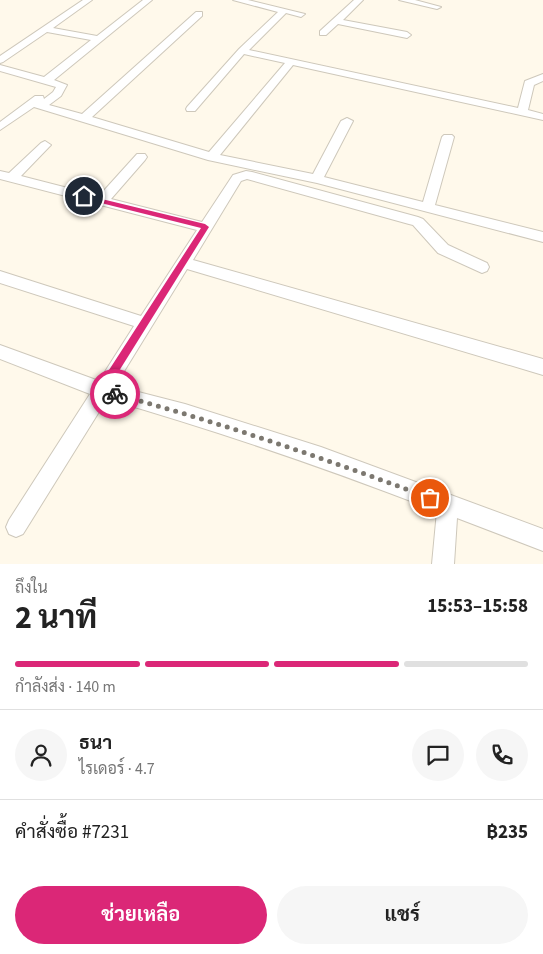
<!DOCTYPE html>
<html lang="th">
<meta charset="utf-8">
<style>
:root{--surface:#fff;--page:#f6f6f6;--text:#222;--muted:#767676;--line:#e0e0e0;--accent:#db2777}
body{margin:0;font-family:"Source Sans 3",Sarabun,sans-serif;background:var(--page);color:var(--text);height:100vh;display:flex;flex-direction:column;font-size:19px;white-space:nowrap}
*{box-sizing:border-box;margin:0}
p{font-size:16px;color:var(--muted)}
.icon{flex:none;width:28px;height:28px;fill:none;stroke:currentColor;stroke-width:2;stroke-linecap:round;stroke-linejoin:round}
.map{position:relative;height:564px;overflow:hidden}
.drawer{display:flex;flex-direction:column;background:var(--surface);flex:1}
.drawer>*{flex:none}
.pin{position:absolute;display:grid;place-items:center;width:42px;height:42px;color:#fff;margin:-21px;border:2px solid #fff;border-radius:50%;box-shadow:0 1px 5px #0007}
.courier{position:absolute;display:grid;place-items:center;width:50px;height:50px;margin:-25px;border:4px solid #db2777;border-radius:50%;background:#fff;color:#222;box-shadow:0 1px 6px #0007}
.headline em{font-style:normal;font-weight:700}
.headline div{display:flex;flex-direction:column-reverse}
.headline{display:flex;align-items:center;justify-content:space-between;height:85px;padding:0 15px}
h1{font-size:32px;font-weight:700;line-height:38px}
.bar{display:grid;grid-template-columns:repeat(4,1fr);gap:8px 5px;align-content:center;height:60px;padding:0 15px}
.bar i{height:6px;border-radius:4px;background:var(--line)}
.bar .active{background:var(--accent)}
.bar p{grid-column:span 4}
.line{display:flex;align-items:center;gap:12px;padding:0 15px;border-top:1px solid var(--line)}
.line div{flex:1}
.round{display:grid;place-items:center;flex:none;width:52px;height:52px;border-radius:26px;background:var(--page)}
.primary-button{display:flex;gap:10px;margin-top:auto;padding:10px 15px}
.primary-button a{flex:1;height:58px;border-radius:30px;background:var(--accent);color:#fff;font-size:20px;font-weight:700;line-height:58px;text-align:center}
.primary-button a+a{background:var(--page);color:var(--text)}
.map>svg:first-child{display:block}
</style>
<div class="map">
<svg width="543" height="564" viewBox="0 0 543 564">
<rect width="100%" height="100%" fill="#fff9eb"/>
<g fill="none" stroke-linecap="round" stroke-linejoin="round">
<defs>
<g id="minor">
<polygon points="83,0 92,0 53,28 97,36 143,0 152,0 54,80 67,85 61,96 49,105 82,114 196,12 202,12 202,16 92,117 209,152 285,63 244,54 195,111 187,111 186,109 187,107 239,49 278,12 233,0 248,0 305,14 301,17 286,13 249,50 518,108 525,81 543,74 543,81 534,85 528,110 543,114 543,120 293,65 220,155 313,174 341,121 347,118 353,121 324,177 423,202 442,137 444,135 452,135 454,137 435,205 543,232 543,242 317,183 208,160 34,107 0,130 0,122 35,96 43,96 44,99 53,92 56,87 0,71 0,65 44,77 91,40 47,32 3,62 0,63 0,56"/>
<polygon points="354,0 363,0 343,20 407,32 411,35 407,38 338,24 326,35 320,35 320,31"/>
<polygon points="399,0 415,0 441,7 437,9"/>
<path d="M45 141 51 145 49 147 21 176 99 196 137 154H145L147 157 145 160 111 199 202 222 233 175 246 171 252 172 418 217 423 219 448 245 487 263 489 267 487 271 482 273 438 253 413 225 409 224 247 179 241 181 193 260 543 359V375L187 269 115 386 185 404 321 447 543 529V551L457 518 454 564H432L437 511C328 469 219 431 107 399L23 534 16 537 9 534 6 527 9 520 90 394 0 359V345L99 381 134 326 0 283V271L141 316 197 230 0 179V171L9 173 41 143Z"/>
</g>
</defs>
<use href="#minor" stroke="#cec8bb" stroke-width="2"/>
<use href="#minor" fill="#fff" fill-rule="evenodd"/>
</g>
<polygon fill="#db2777" points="81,194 205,224 209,227 109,387 119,391 119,397 115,398 98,393 98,387 201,228 81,198"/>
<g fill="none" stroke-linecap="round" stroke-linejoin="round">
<path stroke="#7c7870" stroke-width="5" stroke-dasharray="0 9" d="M115 394C222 423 326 459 430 498"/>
</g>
</svg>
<div class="pin" style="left:430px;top:498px;background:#ea580c"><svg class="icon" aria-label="bag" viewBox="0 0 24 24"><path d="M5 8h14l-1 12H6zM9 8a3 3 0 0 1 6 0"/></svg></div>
<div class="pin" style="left:84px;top:196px;background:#1f2937"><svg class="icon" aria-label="home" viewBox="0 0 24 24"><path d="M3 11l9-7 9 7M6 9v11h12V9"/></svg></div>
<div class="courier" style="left:115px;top:394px"><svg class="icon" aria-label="bike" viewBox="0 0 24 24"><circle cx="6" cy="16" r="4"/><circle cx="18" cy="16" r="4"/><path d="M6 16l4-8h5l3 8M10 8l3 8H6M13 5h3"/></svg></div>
</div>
<section class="drawer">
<div class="headline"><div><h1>2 นาที</h1><p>ถึงใน</p></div><em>15:53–15:58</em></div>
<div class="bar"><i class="active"></i><i class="active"></i><i class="active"></i><i></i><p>กำลังส่ง · 140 m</p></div>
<div class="line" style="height:90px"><a class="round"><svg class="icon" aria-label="person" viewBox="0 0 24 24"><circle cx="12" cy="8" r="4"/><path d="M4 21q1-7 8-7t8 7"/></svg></a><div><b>ธนา</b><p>ไรเดอร์ · 4.7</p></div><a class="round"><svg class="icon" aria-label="chat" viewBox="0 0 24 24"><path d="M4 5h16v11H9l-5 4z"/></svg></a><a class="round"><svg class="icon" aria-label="phone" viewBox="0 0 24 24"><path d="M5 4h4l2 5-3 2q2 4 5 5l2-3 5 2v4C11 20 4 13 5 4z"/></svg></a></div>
<div class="line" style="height:65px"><div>คำสั่งซื้อ #7231</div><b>฿235</b></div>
<div class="primary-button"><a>ช่วยเหลือ</a><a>แชร์</a></div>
</section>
